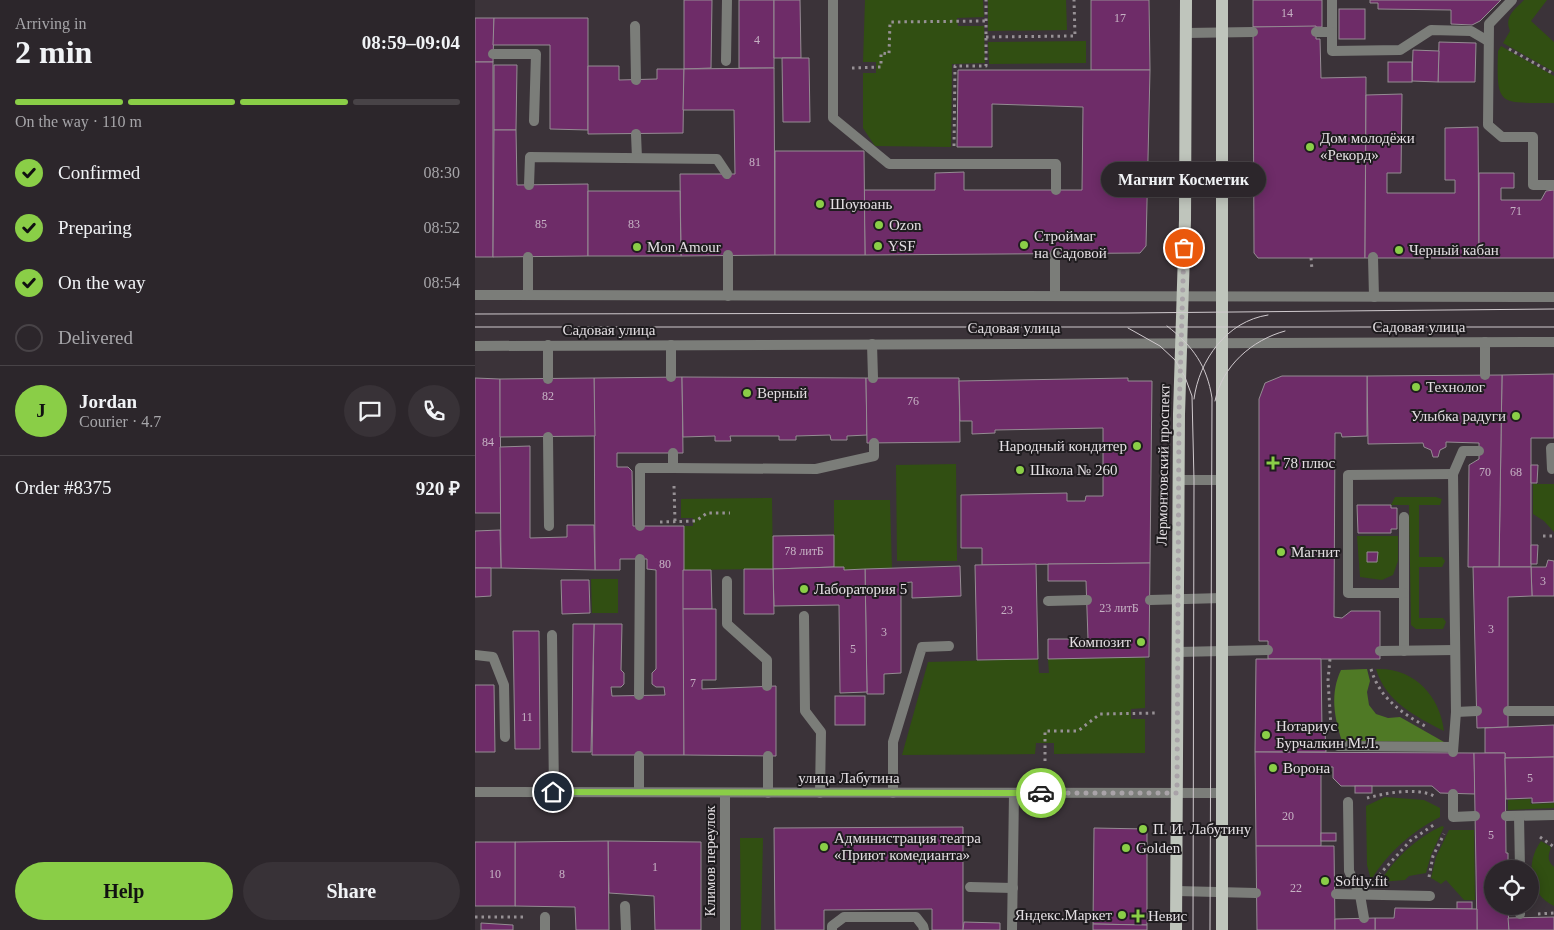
<!DOCTYPE html>
<meta charset="utf-8">
<style>
:root{--surface:#2c262b;--page:#383237;--text:#f1f3f6;--muted:#a6a5a9;--line:#484347;--accent:#8ace47}
body{margin:0;font-family:Georgia,serif;background:var(--page);color:var(--text);height:100vh;display:flex;flex-direction:column;font-size:19px;white-space:nowrap}
*{box-sizing:border-box;margin:0}
p{font-size:16px;color:var(--muted)}
.icon{flex:none;width:28px;height:28px;fill:none;stroke:currentColor;stroke-width:2;stroke-linecap:round;stroke-linejoin:round}
.map{position:relative;flex:1;overflow:hidden}
.drawer{display:flex;flex-direction:column;background:var(--surface);width:475px}
.drawer>*{flex:none}
.tools{position:absolute;left:1009px;top:860px;display:grid;gap:10px}
.tools a{display:grid;place-items:center;width:55px;height:55px;border-radius:50%;background:var(--surface);box-shadow:0 2px 12px #0003,0 0 0 1px var(--line);font-size:25px}
.pin{position:absolute;display:grid;place-items:center;width:42px;height:42px;color:#fff;margin:-21px;border:2px solid #fff;border-radius:50%;box-shadow:0 1px 5px #0007}
.courier{position:absolute;display:grid;place-items:center;width:50px;height:50px;margin:-25px;border:4px solid #8ace47;border-radius:50%;background:#fff;color:#222;box-shadow:0 1px 6px #0007}
.bubble{position:absolute;height:35px;border-radius:18px;background:var(--surface);box-shadow:0 2px 12px #0003,0 0 0 1px var(--line);font-size:16px;font-weight:700;line-height:35px;text-align:center}
.overview em{font-style:normal;font-weight:700}
.overview div{display:flex;flex-direction:column-reverse}
.overview{display:flex;align-items:center;justify-content:space-between;height:85px;padding:0 15px}
h1{font-size:32px;font-weight:700;line-height:38px}
.bar{display:grid;grid-template-columns:repeat(4,1fr);gap:8px 5px;align-content:center;height:60px;padding:0 15px}
.bar i{height:6px;border-radius:4px;background:var(--line)}
.bar .active{background:var(--accent)}
.bar p{grid-column:span 4}
.line{display:flex;align-items:center;gap:12px;padding:0 15px;border-top:1px solid var(--line)}
.line div{flex:1}
.round{display:grid;place-items:center;flex:none;width:52px;height:52px;border-radius:26px;background:var(--page)}
ol{padding:0 15px;list-style:none}
li{display:flex;align-items:center;gap:15px;height:55px}
li p{margin-inline-start:auto}
li .icon{padding:5px;border-radius:50%;background:var(--accent);color:#111;stroke-width:4}
li:last-child{color:var(--muted)}
li i{width:28px;height:28px;border:2px solid var(--line);border-radius:50%}
.button{display:flex;gap:10px;margin-top:auto;padding:10px 15px}
.button a{flex:1;height:58px;border-radius:30px;background:var(--accent);color:#111;font-size:20px;font-weight:700;line-height:58px;text-align:center}
.button a+a{background:var(--page);color:var(--text)}
main{display:flex;flex:1;min-height:0}
.map>svg:first-child{display:block}
</style>
<main>
<section class="drawer">
<div class="overview"><div><h1>2 min</h1><p>Arriving in</p></div><em>08:59–09:04</em></div>
<div class="bar"><i class="active"></i><i class="active"></i><i class="active"></i><i></i><p>On the way · 110 m</p></div>
<ol>
<li><svg class="icon" aria-label="check" viewBox="0 0 24 24"><path d="M5 12l5 5 9-10"/></svg>Confirmed<p>08:30</p></li>
<li><svg class="icon" aria-label="check" viewBox="0 0 24 24"><path d="M5 12l5 5 9-10"/></svg>Preparing<p>08:52</p></li>
<li><svg class="icon" aria-label="check" viewBox="0 0 24 24"><path d="M5 12l5 5 9-10"/></svg>On the way<p>08:54</p></li>
<li><i></i>Delivered</li>
</ol>
<div class="line" style="height:90px"><b class="round" style="background:var(--accent);color:#111">J</b><div><b>Jordan</b><p>Courier · 4.7</p></div><a class="round"><svg class="icon" aria-label="chat" viewBox="0 0 24 24"><path d="M4 5h16v11H9l-5 4z"/></svg></a><a class="round"><svg class="icon" aria-label="phone" viewBox="0 0 24 24"><path d="M5 4h4l2 5-3 2q2 4 5 5l2-3 5 2v4C11 20 4 13 5 4z"/></svg></a></div>
<div class="line" style="height:65px"><div>Order #8375</div><b>920 ₽</b></div>
<div class="button"><a>Help</a><a>Share</a></div>
</section>
<div class="map">
<svg width="1079" height="930" viewBox="0 0 1079 930">
<rect width="100%" height="100%" fill="#3b3339"/>
<g fill="#314f12">
<polygon points="390,0 508,0 509,17 482,18 483,26 509,26 510,63 477,64 476,147 400,146 388,128 388,73 401,73 401,62 388,62"/>
<polygon points="513,0 591,0 592,30 513,31"/>
<path d="M1049 0H1072L1056 21 1079 42V72L1028 43 1035 31C1029 17 1039 10 1049 0Z"/>
<polygon points="611,41 611,63 514,64 513,42"/>
<path d="M1026 46 1079 76V103C1025 102 1021 109 1023 51Z"/>
<polygon points="481,464 482,561 422,561 421,465"/>
<polygon points="1058,484 1079,484 1079,532 1069,521 1058,514"/>
<polygon points="920,497 961,497 967,499 965,505 944,505 944,557 967,557 970,561 967,567 944,567 944,618 968,618 971,622 968,629 941,629 936,625 934,505 916,505"/>
<polygon points="297,498 298,569 208,570 209,526 218,526 218,518 206,518 206,499"/>
<polygon points="359,500 415,500 417,568 369,570 369,567 359,567"/>
<polygon points="882,536 923,536 923,561 918,575 907,580 885,577"/>
<polygon points="143,579 143,613 117,613 116,579"/>
<polygon points="670,657 670,708 656,709 656,719 670,719 670,753 579,754 579,743 561,743 560,754 427,755 453,662 563,659 564,673 574,673 573,659"/>
<path d="M901 669C938 667 965 695 969 731 940 716 911 702 901 669Z"/>
<path d="M910 797 949 800 965 808V817C936 832 913 852 896 880L892 865 891 806Z"/>
<polygon points="1055,799 1056,804 1079,803 1079,808 1033,810 1033,800"/>
<path d="M967 826 969 827 956 855 951 873 934 876 930 880 905 882C920 858 941 838 967 826Z"/>
<polygon points="974,830 999,830 1000,900 989,900 971,880 966,884 956,878 961,857"/>
<polygon points="265,838 288,838 286,930 266,930"/>
<path d="M1066 841 1076 847C1073 856 1072 861 1079 867V906C1054 894 1050 863 1066 841Z"/>
</g>
<path fill="#4f7925" d="M892 669 895 681 892 692 894 705 901 714 913 718 925 717 969 742 867 741C859 717 855 693 866 670Z"/>
<g fill="#6e2c68" stroke="#958c93">
<polygon points="209,0 237,0 236,68 209,69"/>
<rect x="264" y="0" width="35" height="68"/>
<polygon points="299,0 325,0 326,58 299,58"/>
<polygon points="616,0 674,0 675,70 616,70"/>
<rect x="778" y="0" width="69" height="27"/>
<polygon points="895,0 1026,0 1005,21 997,25 976,24 976,10 903,9 903,3 895,3"/>
<rect x="864" y="9" width="26" height="30"/>
<polygon points="0,18 19,18 18,62 0,62"/>
<polygon points="19,18 113,18 113,130 75,129 75,45 18,45"/>
<polygon points="841,26 841,39 845,39 846,78 891,77 890,258 783,258 779,253 778,27"/>
<polygon points="964,42 1001,43 1000,82 963,82"/>
<polygon points="938,50 964,51 963,82 937,81"/>
<polygon points="307,58 334,58 335,122 308,122"/>
<rect x="0" y="62" width="18" height="195"/>
<rect x="913" y="62" width="24" height="20"/>
<polygon points="19,65 42,65 41,130 19,130"/>
<polygon points="113,66 144,66 144,80 182,79 182,69 209,69 208,133 113,134"/>
<polygon points="299,68 300,255 206,256 205,174 260,174 259,110 208,110 209,69"/>
<polygon points="483,70 675,70 671,246 665,253 390,255 389,190 460,190 460,173 489,172 489,190 607,190 608,107 517,104 517,147 482,147"/>
<polygon points="927,94 926,173 912,173 912,193 980,193 980,180 970,180 970,128 1003,127 1004,258 890,258 891,95"/>
<polygon points="19,130 41,130 42,185 113,184 113,256 18,257"/>
<polygon points="300,151 389,151 390,255 300,255"/>
<polygon points="1004,173 1039,173 1039,188 1026,188 1026,200 1066,200 1071,191 1079,190 1079,258 1004,258"/>
<polygon points="113,191 205,191 206,256 113,256"/>
<polygon points="1079,374 1079,438 1056,438 1056,567 1024,567 1027,375"/>
<polygon points="1027,375 1024,567 993,567 994,465 1004,459 1004,443 971,442 971,447 965,450 963,457 958,457 956,450 949,447 948,443 893,444 892,376"/>
<polygon points="807,376 892,376 892,436 867,437 866,433 860,433 859,617 867,618 876,611 905,611 905,659 793,659 793,641 784,641 784,399 790,383"/>
<polygon points="207,377 208,453 142,453 142,467 153,467 157,471 158,526 209,526 209,755 117,755 119,624 147,624 146,670 149,673 149,684 146,687 136,687 137,696 190,695 189,687 181,687 177,684 177,673 181,669 181,570 172,569 172,559 145,559 145,570 120,570 119,378"/>
<polygon points="207,377 391,378 392,435 372,436 372,440 356,440 355,435 321,436 321,440 304,440 304,436 255,436 256,441 240,441 240,436 208,437"/>
<polygon points="0,378 25,379 26,513 0,513"/>
<polygon points="119,378 120,436 25,437 25,379"/>
<polygon points="391,378 484,378 485,442 392,443"/>
<polygon points="653,378 653,381 677,381 675,563 507,565 507,548 486,548 486,495 592,493 592,501 610,501 611,496 628,496 628,428 520,430 520,433 497,434 497,421 485,421 484,381"/>
<polygon points="55,446 55,538 92,537 92,525 119,525 120,570 26,568 25,447"/>
<polygon points="1056,465 1063,465 1062,483 1056,483"/>
<polygon points="882,505 916,505 916,508 922,508 922,529 916,529 916,533 883,533"/>
<polygon points="25,530 26,568 0,568 0,531"/>
<polygon points="359,535 359,567 298,569 298,536"/>
<polygon points="1056,545 1063,545 1062,564 1056,564"/>
<polygon points="892,552 903,552 902,562 892,562"/>
<polygon points="1073,560 1079,561 1079,596 1057,596 1056,567 1071,567"/>
<polygon points="675,563 674,657 573,659 573,639 613,639 611,581 573,581 573,564"/>
<polygon points="561,564 563,659 502,660 500,565"/>
<polygon points="485,566 486,596 437,598 437,582 426,583 426,673 409,674 409,694 392,694 390,569"/>
<polygon points="359,567 369,567 369,570 390,569 392,692 365,693 364,605 299,606 298,569"/>
<polygon points="998,567 1056,567 1057,596 1033,597 1033,727 1002,728"/>
<polygon points="0,568 16,568 16,596 0,597"/>
<polygon points="269,569 298,569 299,614 269,614"/>
<polygon points="208,570 236,570 237,609 208,609"/>
<polygon points="86,580 114,580 115,613 87,614"/>
<polygon points="208,609 241,609 241,680 227,680 227,689 301,686 301,756 209,755"/>
<polygon points="98,624 119,624 116,752 97,752"/>
<polygon points="38,631 64,631 65,749 40,749"/>
<polygon points="781,659 846,659 847,731 850,731 851,752 780,752"/>
<polygon points="0,685 19,685 20,752 0,752"/>
<rect x="360" y="696" width="30" height="29"/>
<polygon points="1079,725 1079,757 1030,758 1030,753 1010,753 1010,728"/>
<polygon points="780,752 999,753 1000,794 965,793 957,786 866,786 858,778 858,767 846,767 846,846 781,846"/>
<polygon points="999,753 1030,753 1031,853 1033,853 1033,869 1018,869 1018,906 1033,906 1034,930 1002,930"/>
<polygon points="1079,757 1079,802 1057,803 1057,798 1031,799 1030,758"/>
<rect x="880" y="786" width="17" height="7"/>
<polygon points="488,827 488,930 457,930 457,909 349,910 349,930 300,930 299,828"/>
<polygon points="619,828 672,829 672,925 618,924"/>
<rect x="846" y="833" width="15" height="8"/>
<polygon points="133,841 226,842 226,930 180,930 179,896 134,893"/>
<polygon points="133,841 134,930 101,930 100,907 40,906 40,842"/>
<rect x="0" y="842" width="40" height="64"/>
<polygon points="781,846 859,846 860,930 782,930"/>
<rect x="982" y="902" width="15" height="7"/>
<polygon points="920,908 1002,909 1002,930 900,930 900,918 919,918"/>
<polygon points="1079,917 1079,930 1034,930 1033,918"/>
<polygon points="900,918 900,930 860,930 860,919"/>
<polygon points="489,922 525,923 525,930 488,930"/>
<polygon points="6,923 38,925 38,930 6,930"/>
<polygon points="618,924 672,925 672,930 618,930"/>
</g>
<g fill="none" stroke-linecap="round" stroke-linejoin="round">
<g stroke="#979195" stroke-width="3" stroke-dasharray="2.5 4" stroke-linecap="butt">
<polyline points="511,37 600,36 599,0"/>
<polyline points="1034,49 1079,74"/>
<polyline points="377,68 406,67 406,53 414,54 415,22 511,21"/>
<polyline points="479,146 480,66 511,66 511,0"/>
<polyline points="836,258 837,270"/>
<polyline points="199,486 200,521"/>
<polyline points="185,522 221,521 232,513 255,513"/>
<polyline points="1068,536 1079,536"/>
<polyline points="855,659 853,680 856,727"/>
<path d="M896 669C904 697 925 712 950 726"/>
<polyline points="570,761 570,731 603,731 625,714 682,713"/>
<path d="M892 798C911 793 941 787 959 796"/>
<polyline points="1065,837 1079,847"/>
<polyline points="904,875 935,841 960,824"/>
<polyline points="954,877 958,856 969,834"/>
<polyline points="1063,914 1079,913"/>
<polyline points="0,917 49,917"/>
</g>
<g stroke="#7b7d79" stroke-width="10">
<polyline points="358,0 358,118 414,164 581,164 581,190"/>
<polyline points="857,0 857,32"/>
<polyline points="1037,0 1014,24 1013,125 1027,137 1058,137 1058,185 1079,185"/>
<polyline points="160,26 161,80"/>
<polyline points="841,32 857,32 857,51 925,50 956,30 996,31 1013,41"/>
<polyline points="711,33 778,32"/>
<polyline points="18,54 61,54 59,121"/>
<polyline points="251,61 252,0"/>
<polyline points="161,134 162,158"/>
<polyline points="54,185 55,157 242,159 252,174"/>
<polyline points="580,253 580,296"/>
<polyline points="253,255 253,296"/>
<polyline points="898,257 899,297"/>
<polyline points="53,295 53,257"/>
<polyline points="1010,342 1010,375"/>
<polyline points="397,344 398,378"/>
<polyline points="73,345 73,379"/>
<polyline points="196,345 196,377"/>
<polyline points="73,437 74,526"/>
<polyline points="198,468 341,469 399,456 399,443"/>
<polyline points="1077,469 1076,448 1079,448"/>
<polyline points="704,480 748,480"/>
<polyline points="929,517 929,651"/>
<polyline points="165,526 165,468 198,468 198,453"/>
<polyline points="252,581 252,624 292,660 292,686"/>
<polyline points="929,593 873,593 873,475 978,474"/>
<polyline points="675,600 747,598"/>
<polyline points="573,601 612,600"/>
<polyline points="329,616 330,711 346,732 345,793"/>
<polyline points="77,635 79,792"/>
<polyline points="905,651 980,650"/>
<polyline points="703,652 793,650"/>
<polyline points="0,655 18,657 29,685 30,737"/>
<polyline points="164,695 165,559"/>
<polyline points="1033,711 1079,711"/>
<polyline points="981,712 1002,711"/>
<polyline points="863,746 978,747"/>
<polyline points="978,752 981,712 978,474 988,451 1004,451"/>
<polyline points="293,756 293,793"/>
<polyline points="164,791 164,756"/>
<polyline points="418,793 418,742 447,647 474,646"/>
<polyline points="978,794 978,817 1000,816"/>
<polyline points="873,802 874,871 885,895 889,918"/>
<polyline points="1031,816 1079,815"/>
<polyline points="1044,816 1045,869"/>
<polyline points="495,887 538,888"/>
<polyline points="702,891 781,893"/>
<polyline points="861,894 955,896"/>
<polyline points="150,906 151,930"/>
<polyline points="1045,906 1045,914"/>
<polyline points="70,917 70,930"/>
<polyline points="357,930 357,926 369,917 441,917 448,926 449,930"/>
<polyline points="537,930 539,793"/>
</g>
<g stroke="#7b7d79" stroke-width="10">
<polyline points="0,792 747,793"/>
<polyline points="250,930 250,793"/>
</g>
<g stroke="#7b7d79" stroke-width="10">
<polyline points="0,295 1079,297"/>
<polyline points="0,346 1079,342"/>
</g>
<g stroke="#bfc5bc" stroke-width="12">
<polyline points="701,930 704,414 710,220 711,0"/>
<polyline points="747,930 747,0"/>
</g>
<g stroke="#d0cace" stroke-width="1">
<polyline points="0,314 652,313 1079,309"/>
<path d="M692 326C718 346 732 366 737 398L735 930"/>
<polyline points="0,327 1079,327"/>
<polyline points="653,328 685,346 700,360 710,377 717,396 719,480 718,930"/>
<path d="M719 399C724 360 752 321 793 315"/>
<path d="M740 401C747 366 777 340 810 331"/>
</g>
</g>
<g fill="none" stroke-linecap="round" stroke-linejoin="round">
<polyline stroke="#a9a3a8" stroke-width="5" stroke-dasharray="0 9" points="566,793 702,793 704,414 709,248"/>
<polyline stroke="#8ace47" stroke-width="6" points="78,792 566,793"/>
</g>
<g fill="#8ace47" stroke="#1f1c1f" stroke-width="2">
<circle cx="835" cy="147" r="5"/>
<circle cx="345" cy="204" r="5"/>
<circle cx="404" cy="225" r="5"/>
<circle cx="549" cy="245" r="5"/>
<circle cx="403" cy="246" r="5"/>
<circle cx="162" cy="247" r="5"/>
<circle cx="924" cy="250" r="5"/>
<circle cx="941" cy="387" r="5"/>
<circle cx="272" cy="393" r="5"/>
<circle cx="1041" cy="416" r="5"/>
<circle cx="662" cy="446" r="5"/>
<path d="M795.5 455.5h5v5h5v5h-5v5h-5v-5h-5v-5h5z"/>
<circle cx="545" cy="470" r="5"/>
<circle cx="806" cy="552" r="5"/>
<circle cx="329" cy="589" r="5"/>
<circle cx="666" cy="642" r="5"/>
<circle cx="791" cy="735" r="5"/>
<circle cx="798" cy="768" r="5"/>
<circle cx="668" cy="829" r="5"/>
<circle cx="349" cy="847" r="5"/>
<circle cx="651" cy="848" r="5"/>
<circle cx="850" cy="881" r="5"/>
<circle cx="647" cy="915" r="5"/>
<path d="M660.5 908.5h5v5h5v5h-5v5h-5v-5h-5v-5h5z"/>
</g>
<g text-anchor="middle" dominant-baseline="central" stroke-width="4" stroke-linejoin="round" paint-order="stroke">
<g font-size="12" fill="#c6b2c4">
<text x="812" y="13">14</text>
<text x="645" y="18">17</text>
<text x="282" y="40">4</text>
<text x="280" y="162">81</text>
<text x="1041" y="211">71</text>
<text x="66" y="224">85</text>
<text x="159" y="224">83</text>
<text x="73" y="396">82</text>
<text x="438" y="401">76</text>
<text x="13" y="442">84</text>
<text x="1010" y="472">70</text>
<text x="1041" y="472">68</text>
<text x="329" y="551">78 литБ</text>
<text x="190" y="564">80</text>
<text x="1068" y="581">3</text>
<text x="644" y="608">23 литБ</text>
<text x="532" y="610">23</text>
<text x="1016" y="629">3</text>
<text x="409" y="632">3</text>
<text x="378" y="649">5</text>
<text x="218" y="683">7</text>
<text x="52" y="717">11</text>
<text x="1055" y="778">5</text>
<text x="813" y="816">20</text>
<text x="1016" y="835">5</text>
<text x="180" y="867">1</text>
<text x="20" y="874">10</text>
<text x="87" y="874">8</text>
<text x="821" y="888">22</text>
</g>
<g font-size="15" fill="#e4dfe3" stroke="#1f1c1f" text-anchor="start">
<text x="845" y="138">Дом молодёжи<tspan x="845" dy="17">«Рекорд»</tspan></text>
<text x="355" y="204">Шоуюань</text>
<text x="414" y="225">Ozon</text>
<text x="559" y="236">Строймаг<tspan x="559" dy="17">на Садовой</tspan></text>
<text x="413" y="246">YSF</text>
<text x="172" y="247">Mon Amour</text>
<text x="934" y="250">Черный кабан</text>
<text x="951" y="387">Технолог</text>
<text x="282" y="393">Верный</text>
<text x="1031" y="416" text-anchor="end">Улыбка радуги</text>
<text x="652" y="446" text-anchor="end">Народный кондитер</text>
<text x="808" y="463">78 плюс</text>
<text x="555" y="470">Школа № 260</text>
<text x="816" y="552">Магнит</text>
<text x="339" y="589">Лаборатория 5</text>
<text x="656" y="642" text-anchor="end">Композит</text>
<text x="801" y="726">Нотариус<tspan x="801" dy="17">Бурчалкин М.Л.</tspan></text>
<text x="808" y="768">Ворона</text>
<text x="678" y="829">П. И. Лабутину</text>
<text x="359" y="838">Администрация театра<tspan x="359" dy="17">«Приют комедианта»</tspan></text>
<text x="661" y="848">Golden</text>
<text x="860" y="881">Softly.fit</text>
<text x="637" y="915" text-anchor="end">Яндекс.Маркет</text>
<text x="673" y="916">Невис</text>
</g>
<g font-size="15" fill="#e4dfe3" stroke="#1f1c1f">
<text x="944" y="327">Садовая улица</text>
<text x="539" y="328">Садовая улица</text>
<text x="134" y="330">Садовая улица</text>
<text transform="translate(688 465) rotate(-89)">Лермонтовский проспект</text>
<text x="374" y="778">улица Лабутина</text>
<text transform="translate(235 861) rotate(-90)">Климов переулок</text>
</g>
</g>
</svg>
<div class="tools">
<a><svg class="icon" aria-label="locate" viewBox="0 0 24 24"><circle cx="12" cy="12" r="6"/><path d="M12 2v4M12 18v4M2 12h4M18 12h4"/></svg></a>
</div>
<div class="pin" style="left:709px;top:248px;background:#ea580c"><svg class="icon" aria-label="bag" viewBox="0 0 24 24"><path d="M5 8h14l-1 12H6zM9 8a3 3 0 0 1 6 0"/></svg></div>
<div class="pin" style="left:78px;top:792px;background:#1f2937"><svg class="icon" aria-label="home" viewBox="0 0 24 24"><path d="M3 11l9-7 9 7M6 9v11h12V9"/></svg></div>
<div class="courier" style="left:566px;top:793px"><svg class="icon" aria-label="car" viewBox="0 0 24 24"><path d="M5 17H2v-5l4-1 3-4h7l3 4 3 1v5h-3M9 17h6M6 11h13"/><circle cx="7" cy="17" r="2"/><circle cx="17" cy="17" r="2"/></svg></div>
<div class="bubble" style="left:626px;top:162px;width:165px">Магнит Косметик</div>
</div>
</main>
